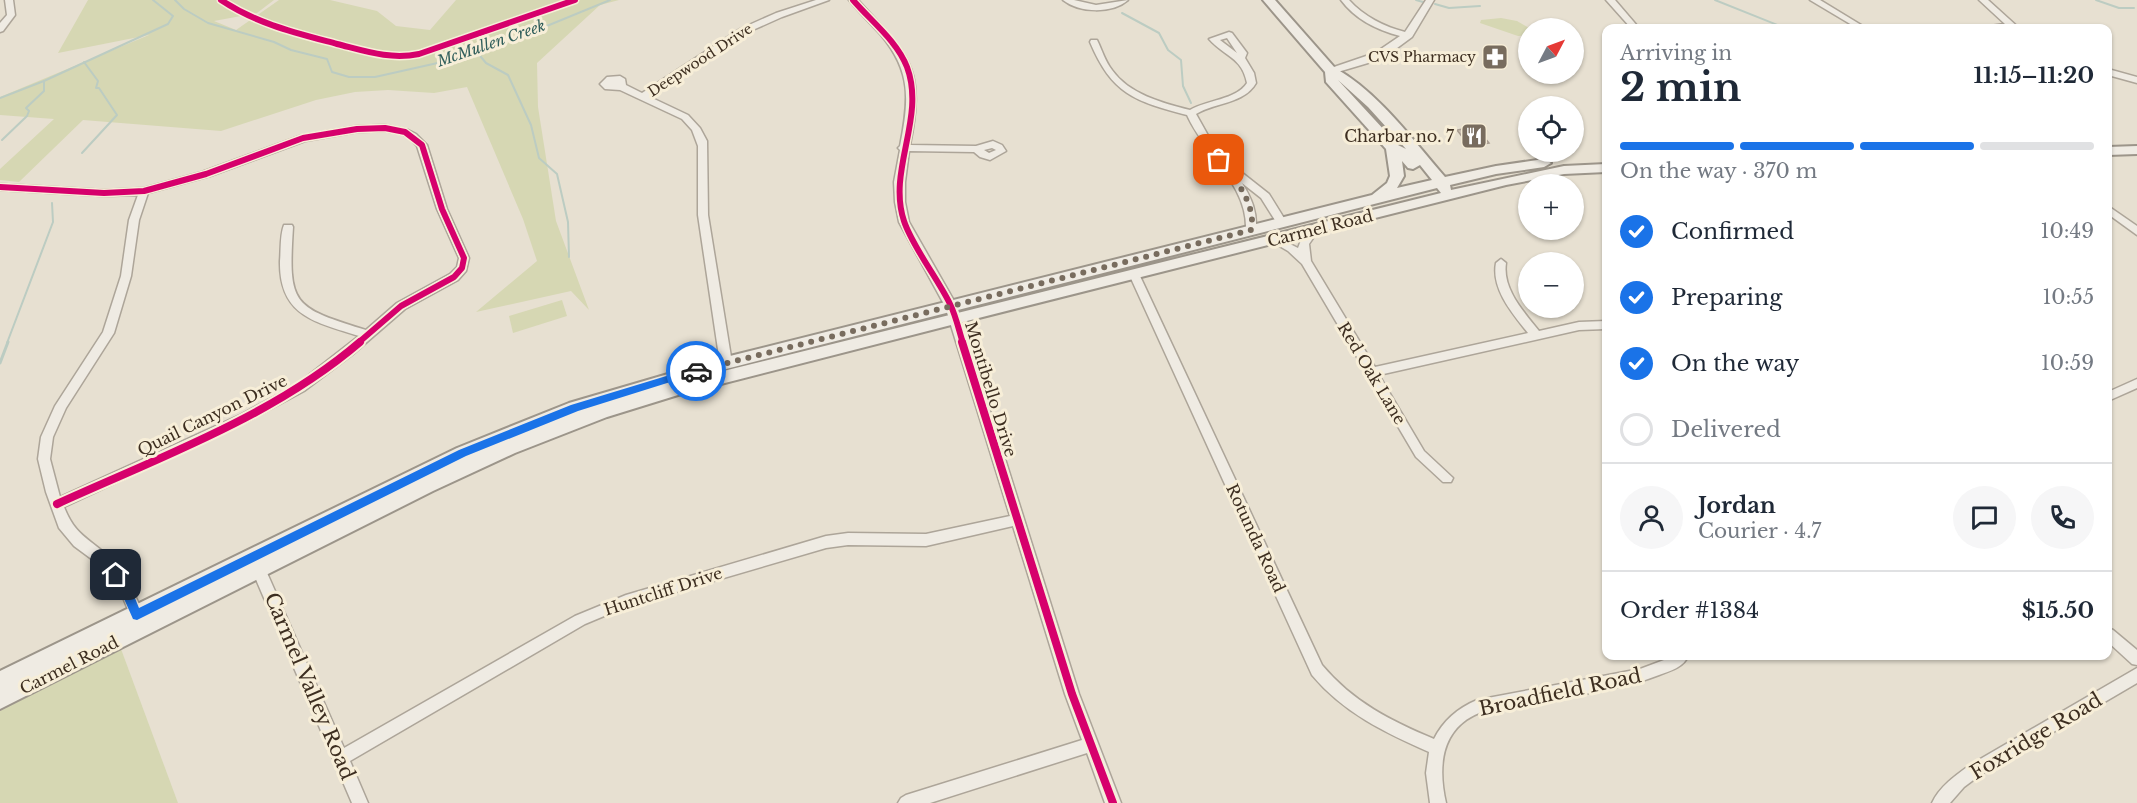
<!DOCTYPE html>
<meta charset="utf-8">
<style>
:root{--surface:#fff;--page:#f6f6f7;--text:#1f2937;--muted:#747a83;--line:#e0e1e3;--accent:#1a73e8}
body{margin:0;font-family:"Libre Baskerville",serif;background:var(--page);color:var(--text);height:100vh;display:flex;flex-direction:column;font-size:22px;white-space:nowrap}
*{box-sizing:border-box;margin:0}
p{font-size:20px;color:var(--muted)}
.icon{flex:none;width:33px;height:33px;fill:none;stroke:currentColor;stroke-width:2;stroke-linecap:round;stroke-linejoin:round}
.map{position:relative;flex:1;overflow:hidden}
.side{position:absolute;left:1602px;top:24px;width:510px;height:636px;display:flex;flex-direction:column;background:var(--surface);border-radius:12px;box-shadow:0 2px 4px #0004}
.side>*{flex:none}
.needle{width:39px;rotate:49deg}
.tools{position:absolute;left:1518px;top:18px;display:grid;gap:12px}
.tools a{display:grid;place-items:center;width:66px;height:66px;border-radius:50%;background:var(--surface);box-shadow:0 2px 4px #0004;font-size:30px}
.pin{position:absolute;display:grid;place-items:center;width:51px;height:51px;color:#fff;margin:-26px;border-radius:12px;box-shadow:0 3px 9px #0006}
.courier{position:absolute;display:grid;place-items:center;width:60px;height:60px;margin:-30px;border:4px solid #1a73e8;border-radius:50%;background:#fff;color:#222;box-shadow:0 2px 8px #0007}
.head em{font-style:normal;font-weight:800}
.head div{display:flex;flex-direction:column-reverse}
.head{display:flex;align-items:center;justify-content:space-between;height:102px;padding:0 18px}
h1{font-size:39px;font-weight:800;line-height:45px}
.bar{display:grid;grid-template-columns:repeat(4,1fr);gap:9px 6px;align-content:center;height:72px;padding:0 18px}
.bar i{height:8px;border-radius:4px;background:var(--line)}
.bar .selected{background:var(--accent)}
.bar p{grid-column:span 4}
.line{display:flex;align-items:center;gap:15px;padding:0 18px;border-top:2px solid var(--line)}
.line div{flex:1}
.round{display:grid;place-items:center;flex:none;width:63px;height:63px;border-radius:32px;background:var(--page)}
ol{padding:0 18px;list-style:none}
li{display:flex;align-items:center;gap:18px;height:66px}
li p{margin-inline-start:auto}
li .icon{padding:6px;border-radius:50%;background:var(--accent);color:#fff;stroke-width:4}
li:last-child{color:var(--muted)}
li i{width:33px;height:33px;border:3px solid var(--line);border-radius:50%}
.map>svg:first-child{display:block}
</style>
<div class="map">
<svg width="2137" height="803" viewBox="0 0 2137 803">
<rect width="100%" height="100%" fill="#e7e0d1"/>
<g fill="#d6d7b3">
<polygon points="88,0 274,0 257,13 214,21 236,30 279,0 330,0 377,11 396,26 430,30 456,0 619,0 600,5 537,63 538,107 556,221 589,310 571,291 476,312 537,261 523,219 467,87 434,93 388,90 355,92 316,100 221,131 83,120 19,182 0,180 0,169 54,119 0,115 0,97 149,35 58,53"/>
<polygon points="1501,18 1517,21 1529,28 1528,35 1518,36 1480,23 1481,20"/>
<polygon points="562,300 567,316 513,333 509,316"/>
<polygon points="121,649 178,803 0,803 0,711"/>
</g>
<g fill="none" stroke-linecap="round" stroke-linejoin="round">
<g stroke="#bcccc2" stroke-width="2">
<polyline points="175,0 184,9 208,23 274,42 291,50 327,59 332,72 349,77 375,77 442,62 537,30 610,0"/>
<polyline points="1416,0 1423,2"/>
<polyline points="1715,0 1785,28"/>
<polyline points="2096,0 2119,8 2134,8"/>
<polyline points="1435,4 1449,8 1480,6"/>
<polyline points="1122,13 1159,33 1168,50 1181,60 1183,86 1191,103"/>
<polyline points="476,51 486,63 508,75 531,125 539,158 557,174 568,222 569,257"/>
<polyline points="0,98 44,81 168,24 173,16 153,0"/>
<polyline points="2,140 27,116 29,111 26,108 44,91 44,81"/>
<polyline points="82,153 117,115 99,88 96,88 98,81 84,62"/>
<polyline points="7,343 53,222 52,203"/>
</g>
<polyline stroke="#bcccc2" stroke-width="3" points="0,363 8,342"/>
</g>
<polygon fill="#cbbfb2" stroke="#a89c90" stroke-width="1.5" points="1475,127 1479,131 1489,143 1470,147 1457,130"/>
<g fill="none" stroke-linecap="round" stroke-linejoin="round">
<defs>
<g id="street">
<polygon points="5,0 13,0 15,15 3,31 0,32 0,23 7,15"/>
<polygon points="816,0 829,0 782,17 746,33 650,97 688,115 700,128 707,141 708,215 732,363 726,367 720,363 698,215 698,146 692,130 682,119 620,90 605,89 600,84 607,77 620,76 625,79 626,85 642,93 740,29 776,13"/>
<path d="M849 0H858C908 56 926 65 910 145L976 146 993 141 1002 145 1006 151 990 160 980 157 974 152 909 151 905 182V202L909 222 957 306 1079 694 1121 803H1105L1087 753 930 803H898L901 798 906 795 1082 740 1065 694 1013 526 926 546 848 545 826 548 628 606 585 624 350 761 368 803H352L252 570 254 566 259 564 264 566 344 748 575 616 626 595 826 536 848 533 926 534 1010 516 945 306 899 222 895 202 894 182 900 150 898 148 900 146C909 101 912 72 881 35 870 23 859 12 849 0ZM992 148 996 150 989 153 984 150Z"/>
<path d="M1063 0H1074L1096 5 1128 0C1112 14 1079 13 1063 0Z"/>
<path d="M1341 0H1349C1363 16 1385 27 1405 32L1426 0H1434L1412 37 1393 51 1368 63 1331 74 1326 71 1328 69 1375 53 1400 36C1377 30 1355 19 1341 0Z"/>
<polygon points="1606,0 1615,0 1639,28 1631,28"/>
<polygon points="1810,0 1820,0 1866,28 1857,28"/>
<polygon points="1979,0 1988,0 2019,28 1989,28 1990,26 2005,24"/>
<path d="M1229 32 1232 33 1247 53 1245 58 1254 73 1256 83C1244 104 1216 102 1196 114L1210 139 1231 167 1236 168 1269 194 1287 223 1282 226 1278 225 1261 198 1242 183C1252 199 1257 212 1256 230L1251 234 1246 230C1248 185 1204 154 1187 115 1134 101 1112 94 1090 42L1091 40H1097C1102 50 1105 61 1112 70 1129 94 1162 103 1190 110 1206 100 1236 100 1247 83 1242 57 1225 57 1209 39ZM1227 38 1237 53 1220 40Z"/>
<polygon points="2108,69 2137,77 2137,83 2108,75"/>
<path d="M385 125 408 130 416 134 427 145 447 209 469 258 466 271 458 280 405 309 353 354 304 391 248 421 64 507C75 535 87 537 107 555 125 572 134 593 144 615L142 619 137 621 132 619 121 593 111 579 97 563 74 546 59 528 46 492 38 459 41 437 55 406 103 332 121 276 129 220 138 195 104 196 0 190V184L104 190 144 188 202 172 300 136 357 126ZM385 131 402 134 410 138 417 146 437 209 459 258 457 267 450 274 397 303 366 330C292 307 288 305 293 227L292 225H284C280 235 281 250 280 261 279 316 315 322 359 336L296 385 240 415 60 497 50 459 53 437 66 408 114 333 131 276 139 220 148 193 210 176 305 141 357 132Z"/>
<polygon points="2108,206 2137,226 2137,235 2108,214"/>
<path d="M1313 227 1318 231 1309 244 1311 261 1375 367 1528 333C1513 314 1491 289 1496 263L1501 259 1506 263C1502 289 1524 312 1539 331L1579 322 1606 321V329L1579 330 1379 375 1424 451 1453 478 1451 482H1443L1416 457 1302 264 1288 251 1269 240 1274 236 1298 248 1303 235Z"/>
<path d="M1134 270 1139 274 1322 665C1353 702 1391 721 1434 739 1443 721 1458 708 1477 700L1640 669 1664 660 1671 656H1688C1684 667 1670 671 1659 675 1621 690 1578 694 1538 702 1520 706 1496 707 1479 713 1440 729 1438 768 1446 803H1430L1426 773 1429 752C1384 732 1344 713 1312 675L1129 274Z"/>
<polygon points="2137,379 2137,388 2108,401 2108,392"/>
<polygon points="2108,628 2113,630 2137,650 2137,665 2132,664 2108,642"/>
<path d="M2137 668V683L1980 775 1964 787 1950 803H1932C1939 787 1956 775 1970 765Z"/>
</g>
<g id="secondary">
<path d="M1263 0H1275L1335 68C1379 93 1412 139 1445 177L1496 166 1544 159 1551 163 1544 167 1496 174 1450 185 1451 190 1564 166 1606 164V172L1564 174 1506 185 955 324 678 395 607 417 515 453 433 491 0 709V671L457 448 569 403 726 357 1372 195 1387 183 1390 176 1386 149 1326 82 1325 72ZM1338 80 1368 107 1406 149 1398 145ZM1402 161 1408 168 1413 169 1420 165 1432 180 1397 188 1404 176ZM1437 188 1441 193 691 379 726 369Z"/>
<polygon points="2137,146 2137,154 2108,155 2108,147"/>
</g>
</defs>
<use href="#street" stroke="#ada599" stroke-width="3"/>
<use href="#secondary" stroke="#9c958a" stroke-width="4"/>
<use href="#street" fill="#efebe3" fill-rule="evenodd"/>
<use href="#secondary" fill="#efebe3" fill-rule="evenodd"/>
<defs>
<g id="cycleway-far1">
<path d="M221 0C257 24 296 33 337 44 365 51 390 60 419 54L575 0"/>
<path d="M853 0C871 21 897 41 907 67 926 118 887 170 904 221 912 246 938 279 950 304 956 316 959 331 963 343"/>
<polyline points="0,187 104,193 144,191 206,174 303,138 357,129 385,128 405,132 422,145 442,209 464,258 462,268 454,277 401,306 358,343"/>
</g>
<g id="cycleway">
<polyline points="962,342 1072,694 1113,803"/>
<path d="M57 504C160 457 274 416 360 342"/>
</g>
</defs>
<use href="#cycleway-far1" stroke="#f7eed8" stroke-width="9"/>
<use href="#cycleway" stroke="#f7eed8" stroke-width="12"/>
<use href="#cycleway-far1" stroke="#d6006c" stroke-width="6"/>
<use href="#cycleway" stroke="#d6006c" stroke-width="8"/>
</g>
<polygon fill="#1a73e8" points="696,367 700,371 699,373 578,411 466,456 137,620 133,619 121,592 111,575 112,571 120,571 130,586 139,608 459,450 571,405"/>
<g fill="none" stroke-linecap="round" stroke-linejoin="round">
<path stroke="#786c5e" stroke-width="6" stroke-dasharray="0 10.8" d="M696 371 1251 230C1257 206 1235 177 1219 160"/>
</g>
<defs>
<symbol id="pharmacy-square" viewBox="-11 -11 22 22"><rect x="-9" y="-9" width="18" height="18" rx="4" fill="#786c5e" stroke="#f7eed8"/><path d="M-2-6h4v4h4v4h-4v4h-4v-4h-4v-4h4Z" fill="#fff"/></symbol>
<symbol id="restaurant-square" viewBox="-11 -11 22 22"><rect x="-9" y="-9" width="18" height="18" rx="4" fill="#786c5e" stroke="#f7eed8"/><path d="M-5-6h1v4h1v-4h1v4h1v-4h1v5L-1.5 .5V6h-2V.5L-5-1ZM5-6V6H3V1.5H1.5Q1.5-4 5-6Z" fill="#fff"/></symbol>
</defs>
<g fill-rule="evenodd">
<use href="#pharmacy-square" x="1480" y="42" width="30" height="30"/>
<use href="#restaurant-square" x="1459" y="121" width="30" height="30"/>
</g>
<g text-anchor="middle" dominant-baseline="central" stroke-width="6" stroke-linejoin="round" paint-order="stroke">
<g font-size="14" fill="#3d2e20" stroke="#f7eed8" text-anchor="end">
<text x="1476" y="57">CVS Pharmacy</text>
</g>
<g font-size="14" fill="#3d2e20" stroke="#f7eed8">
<text transform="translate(700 60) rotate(-33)">Deepwood Drive</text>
</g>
<g font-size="15" font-style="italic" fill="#2f5d5a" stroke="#f7eed8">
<text transform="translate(491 43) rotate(-19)">McMullen Creek</text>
</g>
<g font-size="16" fill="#3d2e20" stroke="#f7eed8" text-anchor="end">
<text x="1454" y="136">Charbar no. 7</text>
</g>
<g font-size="16" fill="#3d2e20" stroke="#f7eed8">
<text transform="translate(1320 228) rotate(-14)">Carmel Road</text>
<text transform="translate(1372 373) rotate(59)">Red Oak Lane</text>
<text transform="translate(991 389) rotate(73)">Montibello Drive</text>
<text transform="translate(212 415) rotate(-26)">Quail Canyon Drive</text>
<text transform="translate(1256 538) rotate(65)">Rotunda Road</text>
<text transform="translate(663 591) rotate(-18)">Huntcliff Drive</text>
<text transform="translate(69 665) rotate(-27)">Carmel Road</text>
</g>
<g font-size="20" fill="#3d2e20" stroke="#f7eed8">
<text transform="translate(310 686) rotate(67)">Carmel Valley Road</text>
<text transform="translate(1560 692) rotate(-12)">Broadfield Road</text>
<text transform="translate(2036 736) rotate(-31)">Foxridge Road</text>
</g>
</g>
</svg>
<div class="tools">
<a><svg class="needle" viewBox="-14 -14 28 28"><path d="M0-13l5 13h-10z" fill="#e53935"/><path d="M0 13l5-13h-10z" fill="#747a83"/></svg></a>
<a><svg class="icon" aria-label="locate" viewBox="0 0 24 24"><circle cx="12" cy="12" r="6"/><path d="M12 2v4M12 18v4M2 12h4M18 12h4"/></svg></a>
<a>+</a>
<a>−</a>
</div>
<div class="pin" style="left:1219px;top:160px;background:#ea580c"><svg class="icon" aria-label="bag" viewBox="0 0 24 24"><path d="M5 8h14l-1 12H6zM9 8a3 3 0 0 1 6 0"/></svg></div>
<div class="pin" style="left:116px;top:575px;background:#1f2937"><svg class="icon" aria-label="home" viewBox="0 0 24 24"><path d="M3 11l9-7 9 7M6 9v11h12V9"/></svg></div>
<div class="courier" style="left:696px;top:371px"><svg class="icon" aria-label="car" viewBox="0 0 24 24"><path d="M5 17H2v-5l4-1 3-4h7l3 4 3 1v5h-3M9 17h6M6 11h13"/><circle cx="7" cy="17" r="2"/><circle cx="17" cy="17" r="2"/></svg></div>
<section class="side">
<div class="head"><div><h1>2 min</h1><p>Arriving in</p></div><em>11:15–11:20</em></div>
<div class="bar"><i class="selected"></i><i class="selected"></i><i class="selected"></i><i></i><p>On the way · 370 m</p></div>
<ol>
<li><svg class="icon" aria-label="check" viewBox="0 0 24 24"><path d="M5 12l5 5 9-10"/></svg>Confirmed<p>10:49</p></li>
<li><svg class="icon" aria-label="check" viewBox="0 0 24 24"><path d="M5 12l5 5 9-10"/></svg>Preparing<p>10:55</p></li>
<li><svg class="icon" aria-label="check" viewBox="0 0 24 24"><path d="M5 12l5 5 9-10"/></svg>On the way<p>10:59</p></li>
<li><i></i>Delivered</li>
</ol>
<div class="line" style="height:108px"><a class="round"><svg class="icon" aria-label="person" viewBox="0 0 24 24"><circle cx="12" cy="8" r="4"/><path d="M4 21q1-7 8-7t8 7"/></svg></a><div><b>Jordan</b><p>Courier · 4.7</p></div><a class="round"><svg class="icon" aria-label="chat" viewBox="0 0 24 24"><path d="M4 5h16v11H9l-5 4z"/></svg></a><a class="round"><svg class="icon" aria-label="phone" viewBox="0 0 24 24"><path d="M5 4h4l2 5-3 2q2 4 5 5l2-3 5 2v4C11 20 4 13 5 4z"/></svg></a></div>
<div class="line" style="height:78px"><div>Order #1384</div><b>$15.50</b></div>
</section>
</div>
